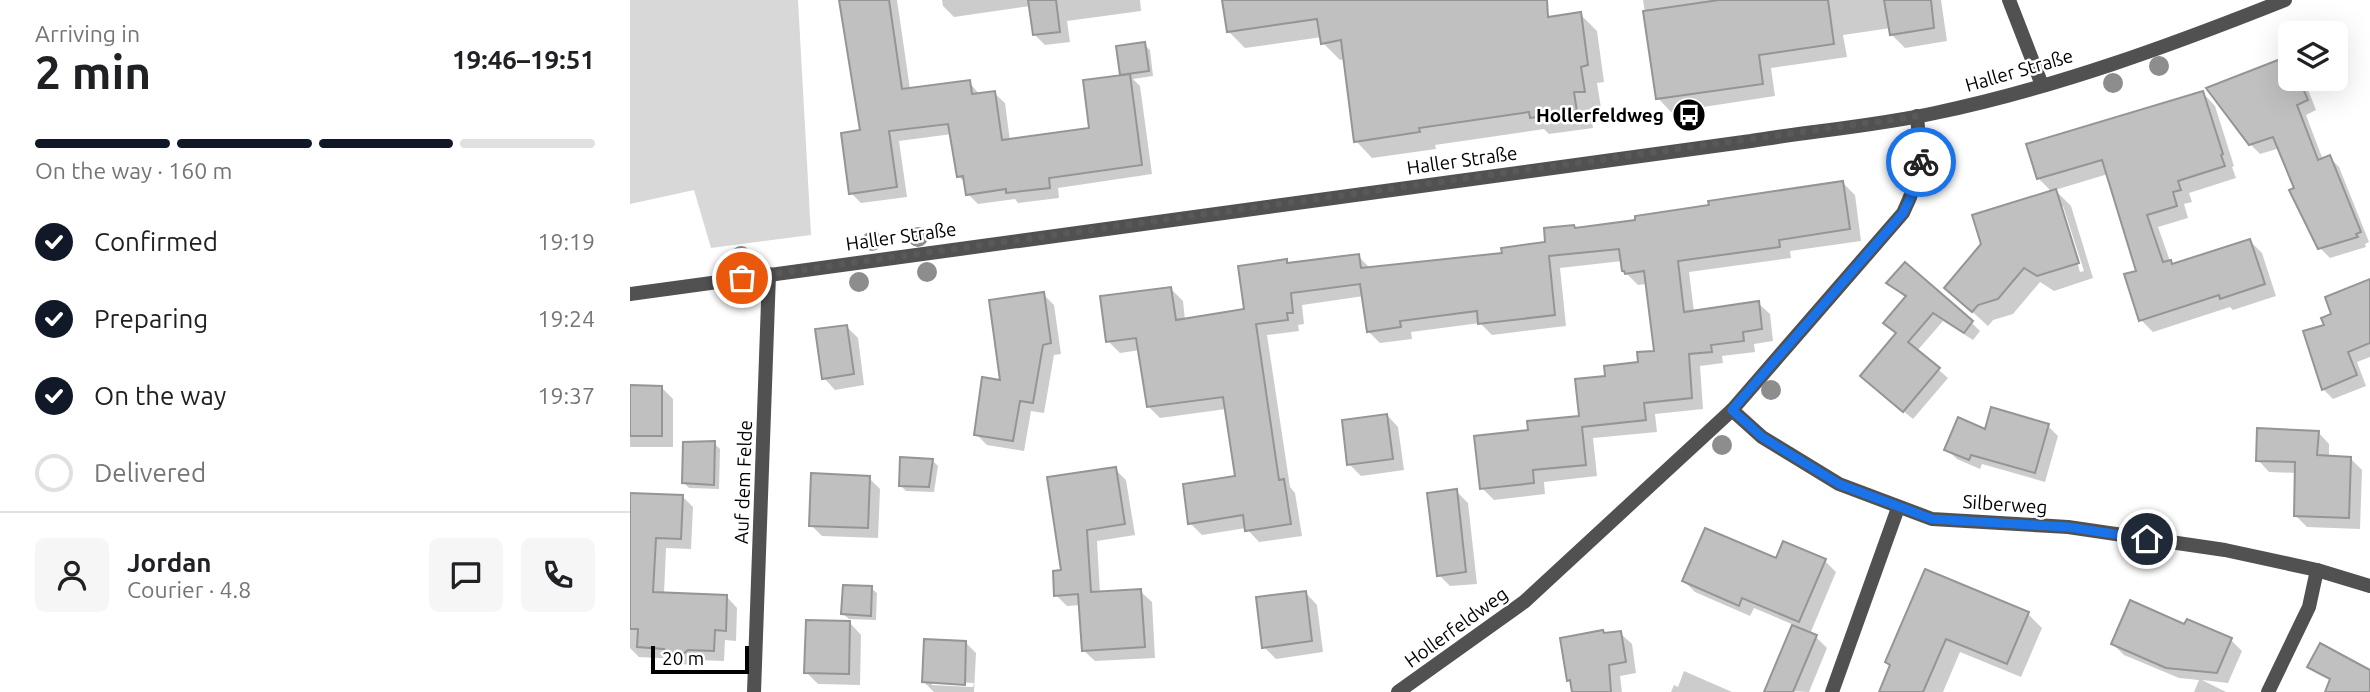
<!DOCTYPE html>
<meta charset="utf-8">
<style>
:root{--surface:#fff;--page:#f6f6f6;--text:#202124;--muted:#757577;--line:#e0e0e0;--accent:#111827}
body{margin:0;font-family:Ubuntu,sans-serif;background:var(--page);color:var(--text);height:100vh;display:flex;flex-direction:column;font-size:26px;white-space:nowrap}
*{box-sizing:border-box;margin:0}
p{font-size:23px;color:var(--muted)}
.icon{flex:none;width:38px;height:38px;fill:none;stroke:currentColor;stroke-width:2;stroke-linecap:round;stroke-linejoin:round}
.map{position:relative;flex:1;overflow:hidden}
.sheet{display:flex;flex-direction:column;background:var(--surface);width:630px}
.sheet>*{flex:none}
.controls{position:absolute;left:1648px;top:21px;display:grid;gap:14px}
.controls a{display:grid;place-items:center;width:70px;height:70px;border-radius:10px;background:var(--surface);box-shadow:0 7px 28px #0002;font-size:35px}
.scale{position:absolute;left:21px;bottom:18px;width:98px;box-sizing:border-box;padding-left:7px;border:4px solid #000;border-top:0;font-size:19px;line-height:24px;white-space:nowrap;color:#000;-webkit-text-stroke:5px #fff;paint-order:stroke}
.pin{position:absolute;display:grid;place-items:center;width:60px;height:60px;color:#fff;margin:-30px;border:4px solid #fff;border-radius:50%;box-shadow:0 2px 7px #0007}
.courier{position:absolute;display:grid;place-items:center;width:70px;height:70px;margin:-35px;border:5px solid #1a73e8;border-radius:50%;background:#fff;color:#222;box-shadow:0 2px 9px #0007}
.head em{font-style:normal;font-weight:700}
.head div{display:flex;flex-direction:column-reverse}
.head{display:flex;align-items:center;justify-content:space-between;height:119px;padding:0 35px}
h1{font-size:46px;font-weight:700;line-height:52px}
.bar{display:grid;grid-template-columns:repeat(4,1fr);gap:10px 7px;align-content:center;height:84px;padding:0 35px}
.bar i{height:9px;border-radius:5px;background:var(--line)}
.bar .current{background:var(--accent)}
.bar p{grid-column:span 4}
.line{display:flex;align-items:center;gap:18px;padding:0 35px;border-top:2px solid var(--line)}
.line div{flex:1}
.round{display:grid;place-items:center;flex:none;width:74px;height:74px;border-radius:10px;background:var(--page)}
ol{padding:0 35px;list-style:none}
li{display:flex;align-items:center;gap:21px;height:77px}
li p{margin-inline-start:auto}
li .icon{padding:7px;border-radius:50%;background:var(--accent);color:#fff;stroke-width:4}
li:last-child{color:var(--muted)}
li i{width:38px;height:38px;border:4px solid var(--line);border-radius:50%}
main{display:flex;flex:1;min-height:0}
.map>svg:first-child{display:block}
</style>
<main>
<section class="sheet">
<div class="head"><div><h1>2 min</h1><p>Arriving in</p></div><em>19:46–19:51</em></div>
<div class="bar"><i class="current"></i><i class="current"></i><i class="current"></i><i></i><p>On the way · 160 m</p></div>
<ol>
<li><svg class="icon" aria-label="check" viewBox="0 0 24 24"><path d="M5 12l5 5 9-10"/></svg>Confirmed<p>19:19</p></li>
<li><svg class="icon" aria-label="check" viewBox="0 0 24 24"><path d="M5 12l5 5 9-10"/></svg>Preparing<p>19:24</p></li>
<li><svg class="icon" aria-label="check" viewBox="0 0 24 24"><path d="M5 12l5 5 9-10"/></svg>On the way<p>19:37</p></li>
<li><i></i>Delivered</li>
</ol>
<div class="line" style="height:126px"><a class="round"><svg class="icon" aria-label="person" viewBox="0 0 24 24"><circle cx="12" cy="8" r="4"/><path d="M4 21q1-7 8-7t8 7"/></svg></a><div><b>Jordan</b><p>Courier · 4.8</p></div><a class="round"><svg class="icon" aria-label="chat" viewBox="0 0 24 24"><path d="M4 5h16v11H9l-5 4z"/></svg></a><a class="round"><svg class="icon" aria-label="phone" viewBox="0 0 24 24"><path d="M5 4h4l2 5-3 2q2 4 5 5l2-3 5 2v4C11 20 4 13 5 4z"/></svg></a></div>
</section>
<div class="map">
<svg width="1740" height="692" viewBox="0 0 1740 692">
<rect width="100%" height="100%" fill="#fff"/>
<polygon fill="#d8d8d8" points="0,0 168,0 181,235 81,248 64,190 0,204"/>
<g fill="#0003" fill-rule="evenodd">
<polygon points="211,0 267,0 280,89 339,82 350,95 364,93 375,103 380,141 461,130 494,76 492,74 514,44 520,50 523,76 503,79 510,86 522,174 428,188 429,198 388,203 385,199 348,204 338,194 336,183 328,176 322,134 269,141 277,197 231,203 221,193 232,131"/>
<polygon points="312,0 510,0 511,11 437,21 440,42 415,45 404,34 400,6 324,17 313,6"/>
<polygon points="594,0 859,0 852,28 950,14 967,31 974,82 967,83 971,108 960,108 963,128 919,134 914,129 805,145 806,149 742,158 726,141 716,59 710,60 693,43 692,37 615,48 598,31"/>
<polygon points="1013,0 1311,0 1317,41 1275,48 1262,35 1261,28 1213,35 1217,57 1141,68 1145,96 1041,112 1028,98"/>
<polygon points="1661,79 1674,79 1686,110 1676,115 1693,160 1699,157 1709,167 1739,242 1735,244 1736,247 1700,258 1690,248 1650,148 1630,154 1620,144"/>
<path d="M1573 93 1585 106 1604 166 1602 167 1606 178 1559 193 1562 202 1554 204 1558 218 1528 227 1540 261 1544 265 1620 241 1632 253 1646 296 1603 310 1600 307 1523 332 1511 320 1508 272 1478 174 1425 190 1441 206 1463 278 1424 291 1410 282 1383 314 1363 320 1358 326 1316 288 1422 192 1409 179 1398 145ZM1430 206H1433L1454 271 1450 272Z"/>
<polygon points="1213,183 1225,195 1231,241 1160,251 1161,258 1059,272 1064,312 1128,303 1140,314 1143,341 1124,344 1125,352 1092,356 1093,363 1070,366 1073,409 1025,414 1027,432 963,438 967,476 914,482 915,494 864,500 852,488 900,431 951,417 977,378 1010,364 1026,352 1017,284 1008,285 993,270 992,261 930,268 936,326 862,335 850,323 781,332 782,339 750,343 738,331 734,296 672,305 674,324 668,325 669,331 637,335 660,487 665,493 672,536 629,542 616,528 572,535 560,523 607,478 596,409 530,418 518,406 510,350 490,353 478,341 541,289 553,301 555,320 616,310 656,261 659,265 728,256 741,269 873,254 917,244 947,230 1007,221"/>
<polygon points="1740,281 1740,357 1727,362 1736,386 1703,399 1693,389 1696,326 1703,315"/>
<polygon points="1258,283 1341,322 1350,331 1343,340 1313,321 1287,351 1318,378 1283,419 1241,385 1267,334 1276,298"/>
<polygon points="413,294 424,305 431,354 424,355 414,413 401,411 394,451 357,445 346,434"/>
<polygon points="217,327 228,338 234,385 205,390 194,378"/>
<polygon points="0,386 31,387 43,399 43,447 0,447"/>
<polygon points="757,415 768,427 774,470 731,476 719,464"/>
<polygon points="1418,426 1428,436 1415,482 1352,464 1350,469 1327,459 1316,449 1356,431"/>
<polygon points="1688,432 1699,444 1699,458 1720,458 1732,470 1730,529 1677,527 1665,515 1667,473 1639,472 1628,460"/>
<polygon points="84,443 90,449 89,489 59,488 54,483"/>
<polygon points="303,461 308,466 304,492 276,491 270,485"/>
<polygon points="485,469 496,480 505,535 467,541 470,593 510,591 522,602 525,658 465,661 453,650 451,605 437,606 426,595 433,572"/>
<polygon points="239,478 250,489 248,538 192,536 181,525"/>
<polygon points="826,491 838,503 847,584 820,586 809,575"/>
<polygon points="0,495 53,497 63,507 61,549 36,548 34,594 97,597 107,608 106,641 95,640 94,661 69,660 63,665 51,664 46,659 9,657 0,648"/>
<polygon points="1147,560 1195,561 1206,572 1180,634 1186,637 1197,648 1179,692 1137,690 1164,625 1124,608 1120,616 1065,592 1054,581"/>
<polygon points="1296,571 1398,614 1412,628 1391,677 1330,652 1313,692 1253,692"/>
<polygon points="241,588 247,593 246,620 219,619 213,614"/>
<polygon points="676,593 687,605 693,652 646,659 634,647"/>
<polygon points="220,623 231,635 230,685 188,684 176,672"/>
<polygon points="1555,627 1601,640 1612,651 1598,683 1572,680 1596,692 1564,692 1569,680 1549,678 1494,655 1483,644"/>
<polygon points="990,633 1002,644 1006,673 990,676 992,692 942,692 932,639"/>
<path d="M336 643 346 653 344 692H304L294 682ZM302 681 344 683 343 687 302 685Z"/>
<polygon points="1054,671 1102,692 1041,692 1044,685 1048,687"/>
</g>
<g fill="#c0c0c0" stroke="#959595" stroke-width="2">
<polygon points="209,0 259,0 272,89 340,80 342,94 365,91 372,140 459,128 453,80 500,74 512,165 419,178 420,188 376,193 376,189 336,195 333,176 327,177 318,124 259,131 267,187 219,194 211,133 230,130"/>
<polygon points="398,0 426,0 430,32 403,35"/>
<polygon points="592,0 917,0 918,17 951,12 958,65 951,67 955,92 944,92 947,112 900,118 899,112 789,128 790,132 724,142 711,40 691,44 687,19 597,32"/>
<polygon points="1089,0 1198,0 1204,44 1129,55 1133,84 1026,99 1013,11"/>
<polygon points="1254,0 1301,0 1304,28 1260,35"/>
<polygon points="515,42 519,71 490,75 486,46"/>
<polygon points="1661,55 1661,79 1669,79 1678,100 1667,105 1688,160 1700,155 1731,232 1726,234 1728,237 1688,249 1659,190 1664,188 1643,137 1619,145 1576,88"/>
<polygon points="1573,91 1593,154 1591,155 1595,166 1548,181 1551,190 1543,192 1547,206 1517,215 1533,262 1541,260 1542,264 1620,239 1635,284 1590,299 1589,295 1509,321 1494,274 1506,271 1472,160 1407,179 1396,144"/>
<polygon points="1213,181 1220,229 1149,240 1150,247 1048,261 1054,312 1129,301 1132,329 1113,332 1114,341 1081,345 1082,352 1059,354 1062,398 1014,403 1016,420 952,427 956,465 903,470 904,483 850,489 844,436 898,430 897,421 949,416 945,379 975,376 974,366 1008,362 1007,352 1024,351 1014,271 995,274 994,271 992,271 989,249 919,256 925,315 848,324 847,311 770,321 771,327 737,332 730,284 661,293 663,313 657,313 658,320 626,324 649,480 654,479 661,524 615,531 613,515 558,524 553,484 605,476 593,397 517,407 506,338 476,342 470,296 541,287 546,320 614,309 608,266 657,259 657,263 729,254 731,268 872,253 871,248 915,242 914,228 944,225 945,228 1005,220 1005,216 1079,205 1078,201"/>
<polygon points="1426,189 1449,263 1407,276 1394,268 1368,299 1348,305 1342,312 1314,288 1351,244 1342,215"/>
<polygon points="1275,262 1343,321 1334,333 1303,313 1278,342 1310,368 1273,412 1230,376 1266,333 1253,323 1276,296 1256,283"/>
<polygon points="1740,279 1740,343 1718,352 1727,375 1692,390 1673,331 1694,325 1691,318 1701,314 1695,297"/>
<polygon points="414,292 421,343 413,345 403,403 390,401 383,441 344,435 352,377 370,380 359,300"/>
<polygon points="217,325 224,374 192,379 185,329"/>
<polygon points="0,385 32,386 32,436 0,436"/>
<polygon points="1361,407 1419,424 1405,473 1341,455 1339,460 1314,450 1328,417 1355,429"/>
<polygon points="757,414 763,459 717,465 712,420"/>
<polygon points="1627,428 1689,431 1687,455 1721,457 1719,518 1664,516 1665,462 1626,461"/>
<polygon points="85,441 84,485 52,483 53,442"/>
<polygon points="270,457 303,459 299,487 269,486"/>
<polygon points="486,467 495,524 457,530 461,592 511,589 515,647 452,651 448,594 424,596 423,571 431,570 417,477"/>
<polygon points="181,473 240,476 238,528 179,526"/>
<polygon points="827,489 836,572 807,576 797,493"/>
<polygon points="0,493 53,495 51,539 26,538 23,592 97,595 96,631 85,630 84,651 58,650 52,655 39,654 34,649 7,647 8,629 0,629"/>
<polygon points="1075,528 1146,558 1153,541 1196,559 1169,622 1112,598 1109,606 1052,581"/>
<polygon points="1295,569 1399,612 1377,664 1316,639 1293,692 1249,692 1260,665 1255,662"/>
<polygon points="213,585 242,586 241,616 211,614"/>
<polygon points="676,591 682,641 632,648 626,597"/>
<polygon points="1500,600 1554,624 1557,619 1602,638 1587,673 1536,668 1481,644"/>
<polygon points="176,620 220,621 219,674 174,673"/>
<polygon points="1162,625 1187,635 1163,692 1134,692"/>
<polygon points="973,630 974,633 991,631 996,662 979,665 981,692 942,692 940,680 937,681 930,638"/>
<polygon points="294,639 336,641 335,685 292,682"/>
<polygon points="1690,643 1740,670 1740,692 1695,692 1700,679 1677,667"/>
</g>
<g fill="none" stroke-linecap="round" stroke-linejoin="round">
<polyline stroke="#515151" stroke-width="14" points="1379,0 1412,85"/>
<g stroke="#515151" stroke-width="14">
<polyline points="1102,410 1132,437 1209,484 1302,519 1438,527 1595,550 1687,570 1740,586"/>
<polyline points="124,692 139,274"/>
<path d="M768 692 894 602 1102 410 1273 213C1292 174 1291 158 1287 116"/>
<polyline points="1202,692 1268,508"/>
<polyline points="1638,692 1679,607 1687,570"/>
</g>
<path stroke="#515151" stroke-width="14" d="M0 294 1121 141C1182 131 1245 126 1305 113 1425 88 1542 45 1655 0"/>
</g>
<g fill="#8d8d8d">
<circle cx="1529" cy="66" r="10"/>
<circle cx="1483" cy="83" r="10"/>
<circle cx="288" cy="237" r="10"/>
<circle cx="242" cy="241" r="10"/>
<circle cx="111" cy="256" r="10"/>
<circle cx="297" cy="272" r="10"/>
<circle cx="229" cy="282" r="10"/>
<circle cx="1141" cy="390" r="10"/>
<circle cx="1092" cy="445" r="10"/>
</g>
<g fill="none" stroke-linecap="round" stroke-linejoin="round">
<polyline stroke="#595959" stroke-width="7" stroke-dasharray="0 12.6" points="112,278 1287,116 1291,162"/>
<polyline stroke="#1a73e8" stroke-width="9" points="1291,162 1286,186 1273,213 1102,410 1132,437 1209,484 1302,519 1438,527 1517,539"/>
</g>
<defs>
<symbol id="bus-disc" viewBox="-11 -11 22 22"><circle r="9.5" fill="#000" stroke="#fff"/><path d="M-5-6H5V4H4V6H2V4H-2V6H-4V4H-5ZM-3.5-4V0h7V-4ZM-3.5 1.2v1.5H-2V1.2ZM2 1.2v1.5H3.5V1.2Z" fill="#fff"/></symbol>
</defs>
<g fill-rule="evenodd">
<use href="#bus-disc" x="1040" y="96" width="38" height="38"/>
</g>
<g text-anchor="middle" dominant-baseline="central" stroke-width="5" stroke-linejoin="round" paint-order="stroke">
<g font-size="19" fill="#000" stroke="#fff">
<text transform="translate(1389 70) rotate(-16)">Haller Straße</text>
<text transform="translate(832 160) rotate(-8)">Haller Straße</text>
<text transform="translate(271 236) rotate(-8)">Haller Straße</text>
<text transform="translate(113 482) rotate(-88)">Auf dem Felde</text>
<text transform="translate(1375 504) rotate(4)">Silberweg</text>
<text transform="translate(826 627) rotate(-36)">Hollerfeldweg</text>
</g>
<g font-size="19" font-weight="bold" fill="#000" stroke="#fff" text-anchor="end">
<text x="1034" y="115">Hollerfeldweg</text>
</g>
</g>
</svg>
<div class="controls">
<a><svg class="icon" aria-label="layers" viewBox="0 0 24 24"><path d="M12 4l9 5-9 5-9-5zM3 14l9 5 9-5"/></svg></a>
</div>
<div class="scale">20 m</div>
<div class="pin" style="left:112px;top:278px;background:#ea580c"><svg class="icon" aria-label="bag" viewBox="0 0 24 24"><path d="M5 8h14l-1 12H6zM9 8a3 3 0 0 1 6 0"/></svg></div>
<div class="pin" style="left:1517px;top:539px;background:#1f2937"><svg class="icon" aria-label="home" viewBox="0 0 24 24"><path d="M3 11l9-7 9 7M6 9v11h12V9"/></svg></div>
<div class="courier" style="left:1291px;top:162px"><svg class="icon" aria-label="bike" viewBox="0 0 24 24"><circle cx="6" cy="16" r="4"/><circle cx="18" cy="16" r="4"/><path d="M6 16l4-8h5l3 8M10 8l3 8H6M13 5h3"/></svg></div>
</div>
</main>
